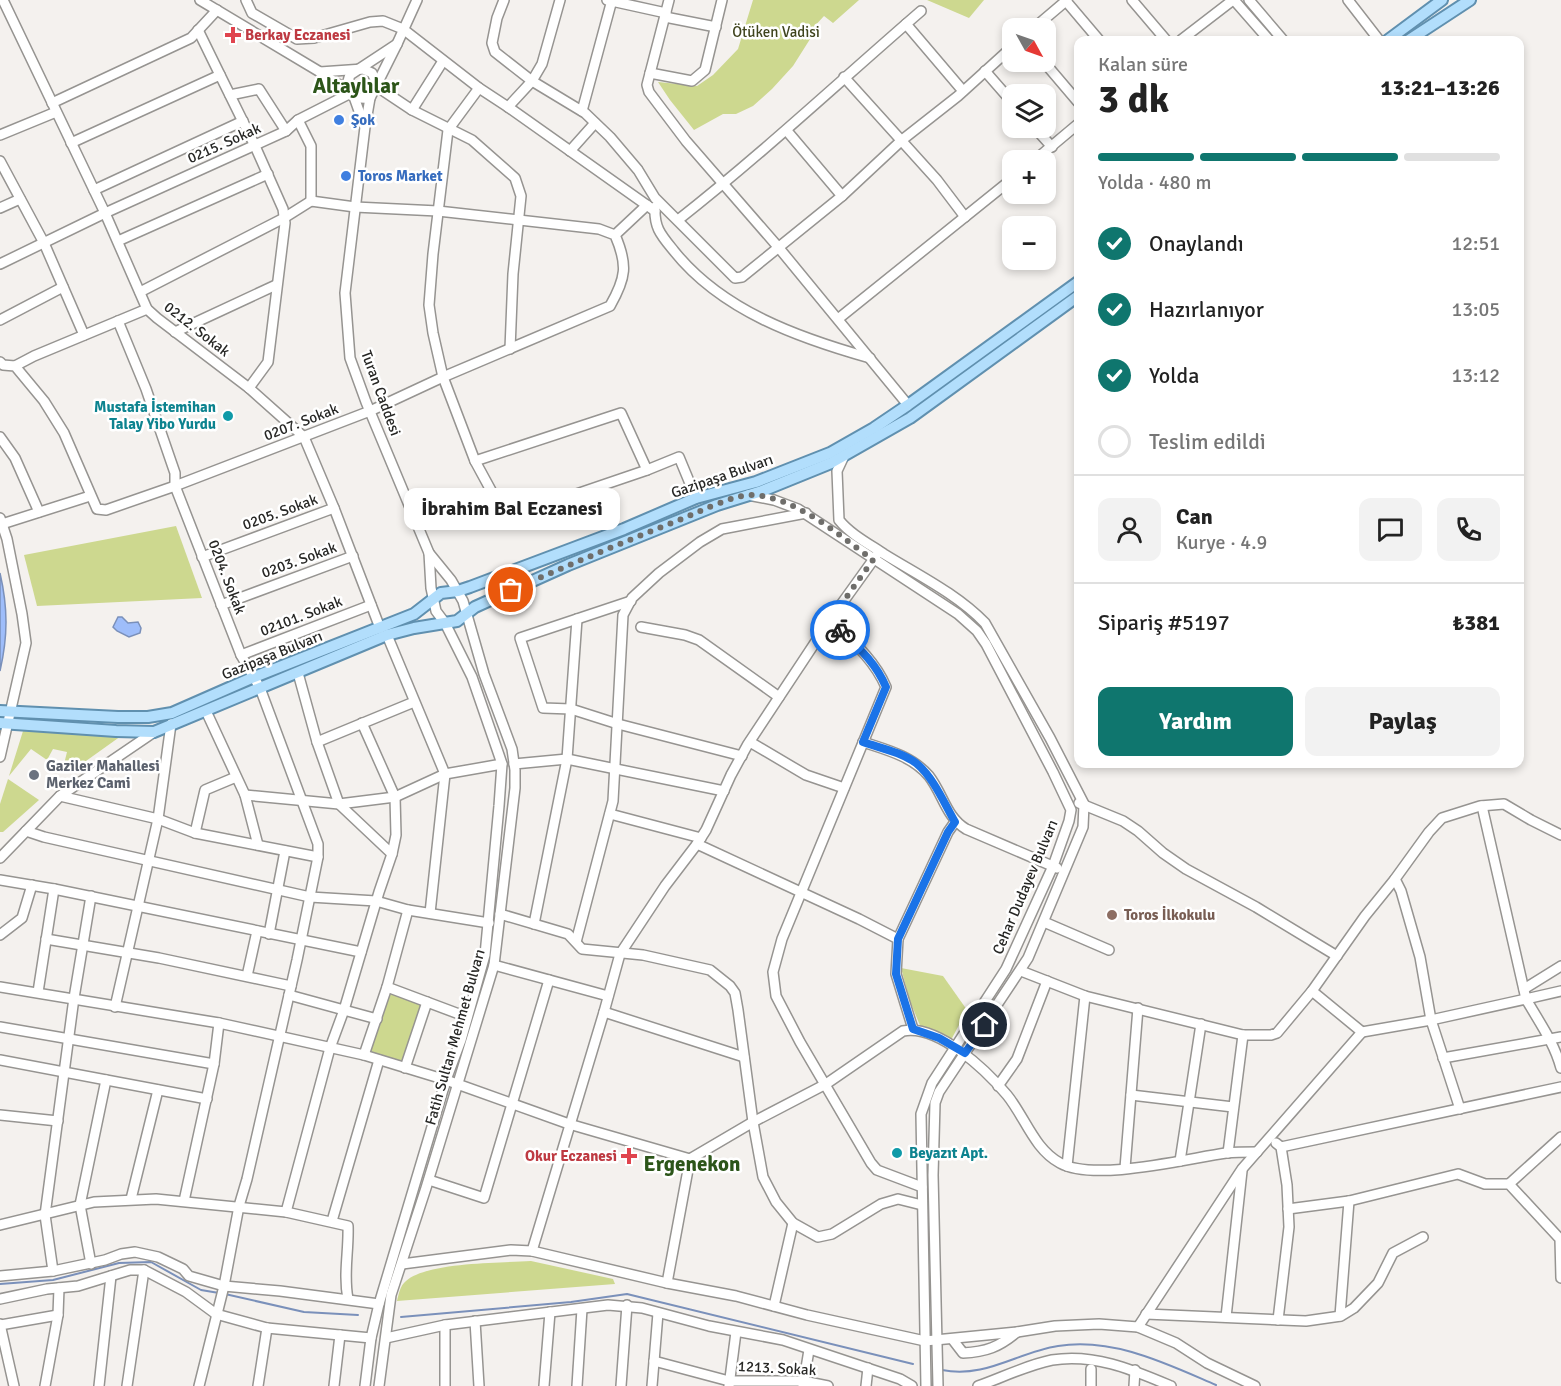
<!DOCTYPE html>
<html lang="tr">
<meta charset="utf-8">
<style>
:root{--surface:#fff;--page:#f2f2f2;--text:#222;--muted:#767676;--line:#e0e0e0;--accent:#0f766e}
body{margin:0;font-family:Signika,sans-serif;background:var(--page);color:var(--text);height:100vh;display:flex;flex-direction:column;font-size:22px;white-space:nowrap}
*{box-sizing:border-box;margin:0}
p{font-size:20px;color:var(--muted)}
.icon{flex:none;width:33px;height:33px;fill:none;stroke:currentColor;stroke-width:2;stroke-linecap:round;stroke-linejoin:round}
.map{position:relative;flex:1;overflow:hidden}
.details{position:absolute;left:1074px;top:36px;width:450px;height:732px;display:flex;flex-direction:column;background:var(--surface);border-radius:12px;box-shadow:0 3px 9px #0003}
.details>*{flex:none}
.needle{width:39px;rotate:130deg}
.buttons{position:absolute;left:1002px;top:18px;display:grid;gap:12px}
.buttons a{display:grid;place-items:center;width:54px;height:54px;border-radius:12px;background:var(--surface);box-shadow:0 3px 9px #0003;font-size:30px}
.pin{position:absolute;display:grid;place-items:center;width:51px;height:51px;color:#fff;margin:-26px;border:3px solid #fff;border-radius:50%;box-shadow:0 2px 6px #0007}
.courier{position:absolute;display:grid;place-items:center;width:60px;height:60px;margin:-30px;border:4px solid #1a73e8;border-radius:50%;background:#fff;color:#222;box-shadow:0 2px 8px #0007}
.bubble{position:absolute;height:42px;border-radius:12px;background:var(--surface);box-shadow:0 3px 9px #0003;font-size:20px;font-weight:700;line-height:42px;text-align:center}
.headline em{font-style:normal;font-weight:700}
.headline div{display:flex;flex-direction:column-reverse}
.headline{display:flex;align-items:center;justify-content:space-between;height:102px;padding:0 24px}
h1{font-size:39px;font-weight:700;line-height:45px}
.bar{display:grid;grid-template-columns:repeat(4,1fr);gap:9px 6px;align-content:center;height:72px;padding:0 24px}
.bar i{height:8px;border-radius:4px;background:var(--line)}
.bar .selected{background:var(--accent)}
.bar p{grid-column:span 4}
.line{display:flex;align-items:center;gap:15px;padding:0 24px;border-top:2px solid var(--line)}
.line div{flex:1}
.round{display:grid;place-items:center;flex:none;width:63px;height:63px;border-radius:12px;background:var(--page)}
ol{padding:0 24px;list-style:none}
li{display:flex;align-items:center;gap:18px;height:66px}
li p{margin-inline-start:auto}
li .icon{padding:6px;border-radius:50%;background:var(--accent);color:#fff;stroke-width:4}
li:last-child{color:var(--muted)}
li i{width:33px;height:33px;border:3px solid var(--line);border-radius:50%}
.cta{display:flex;gap:12px;margin-top:auto;padding:12px 24px}
.cta a{flex:1;height:69px;border-radius:12px;background:var(--accent);color:#fff;font-size:24px;font-weight:700;line-height:69px;text-align:center}
.cta a+a{background:var(--page);color:var(--text)}
.map>svg:first-child{display:block}
</style>
<div class="map">
<svg width="1561" height="1386" viewBox="0 0 1561 1386">
<rect width="100%" height="100%" fill="#f4f1ee"/>
<g fill="#cdd88f">
<polygon points="753,0 859,0 833,23 824,16 812,29 812,36 793,66 772,89 753,106 736,114 723,114 694,130 670,100 658,82 697,86 713,75 738,49"/>
<polygon points="927,0 984,0 969,18"/>
<polygon points="176,526 202,598 37,606 24,555"/>
<polygon points="23,731 121,736 72,771 64,764 67,752 53,749 47,760 31,749 9,776"/>
<polygon points="8,779 39,800 3,832 0,832 0,804"/>
<polygon points="901,968 943,976 967,1010 951,1040 921,1028 910,1001"/>
<polygon points="393,993 423,1006 403,1067 369,1057 388,997"/>
<path d="M531 1261 613 1279 615 1284 397 1301C399 1293 400 1286 406 1281 427 1262 501 1263 531 1261Z"/>
</g>
<g fill="#9ebdfa" stroke="#7a90ba" stroke-width="1.5">
<path d="M0 573C8 608 8 636 0 671Z"/>
<polygon points="118,617 122,617 128,623 138,622 141,628 140,633 129,637 117,631 113,627"/>
</g>
<g fill="none" stroke-linecap="round" stroke-linejoin="round">
<g stroke="#7a90ba" stroke-width="2">
<polyline points="0,1284 53,1280 119,1263 151,1262 201,1290 219,1293"/>
<polyline points="225,1294 304,1312 358,1315"/>
<polyline points="401,1317 571,1302 627,1294 913,1364"/>
<path d="M942 1370C985 1379 1018 1352 1058 1346 1113 1337 1167 1364 1216 1385"/>
</g>
<defs>
<g id="minor">
<polyline points="3,0 105,213 147,309 157,318 249,388 304,437 334,508 380,628"/>
<polyline points="246,0 252,13 297,39 314,38 370,22 383,21 403,29 479,88 508,107 655,211"/>
<polyline points="504,0 497,18 492,43 495,52 532,81 585,113 610,137 638,170 655,198 735,278 742,277 842,196 902,140 958,96 1012,47"/>
<polyline points="607,0 666,13"/>
<polyline points="669,0 647,85 649,92 686,141 779,248 908,405"/>
<polyline points="1132,0 1166,40"/>
<polyline points="1234,0 1269,40"/>
<polyline points="1249,0 1283,40"/>
<polyline points="1348,0 1379,40"/>
<polyline points="1066,1 1099,40"/>
<polyline points="665,17 716,27"/>
<polyline points="906,24 963,91"/>
<polyline points="1034,28 1067,0"/>
<polyline points="198,30 220,75"/>
<polyline points="1181,40 1233,0"/>
<polyline points="1044,62 1078,102"/>
<polyline points="985,71 1012,102"/>
<polyline points="320,72 363,69 372,73 377,83"/>
<polyline points="650,73 692,81 705,70 722,0"/>
<polyline points="844,77 937,180 965,217"/>
<polyline points="376,86 412,110 443,61"/>
<polyline points="479,88 448,130 433,254 429,305 433,333 443,377 475,461 506,518 647,470 679,457 696,498"/>
<polyline points="230,95 259,89 286,131"/>
<polyline points="354,97 364,125"/>
<path d="M370 98C354 100 343 92 350 75L397 44"/>
<polyline points="52,103 191,38 217,10"/>
<polyline points="508,107 532,81 542,64 560,0"/>
<polyline points="412,110 472,140 515,178 521,196 513,274 510,349"/>
<polyline points="582,111 612,0"/>
<polyline points="298,120 311,146 311,201"/>
<polyline points="1035,128 1052,147"/>
<polyline points="787,131 842,196"/>
<polyline points="0,135 56,112"/>
<polyline points="71,143 220,75 255,146 283,209 285,223 268,362 249,388"/>
<polyline points="570,151 595,123"/>
<polyline points="1035,160 1078,124"/>
<polyline points="0,161 44,243 84,335"/>
<polyline points="94,190 243,121"/>
<path d="M655 207C654 228 661 235 674 251 722 311 799 338 870 358"/>
<polyline points="0,208 20,199"/>
<path d="M678 220C762 154 840 81 921 11"/>
<polyline points="615,235 647,205"/>
<polyline points="118,241 268,174"/>
<polyline points="0,264 105,213 286,131 298,120 351,93 320,72 200,0"/>
<polyline points="838,319 1012,179"/>
<polyline points="0,320 63,287"/>
<polyline points="118,321 146,389 175,473 175,486 241,655 260,688 318,844 318,857 297,960 247,1179 239,1206 224,1286 199,1386"/>
<polyline points="175,332 276,285"/>
<path d="M0 362 3 365 15 366 44 401 64 433 97 509 106 510 175 486 370 411 443 377 610 306C626 278 628 265 615 235L599 229 438 211 355 207 311 201 284 218 140 292"/>
<polyline points="15,366 34,356 147,309"/>
<polyline points="0,437 15,458 39,512"/>
<path d="M844 456 837 471 839 520C850 534 869 544 884 554 918 575 957 594 985 623L1050 738 1084 804 1083 827 1028 958 939 1092 935 1103 933 1175 938 1386"/>
<polyline points="475,461 621,413 647,470"/>
<polyline points="748,495 774,500 798,509 958,614 977,631 986,644 1053,772 1071,810 1069,821 1053,866 1006,969 932,1083 921,1114 926,1386"/>
<polyline points="0,518 7,539 22,614 26,643 0,757"/>
<polyline points="2,524 90,496"/>
<polyline points="202,557 334,508"/>
<polyline points="631,601 520,638 543,708 571,709 618,724 742,756"/>
<polyline points="221,605 353,556"/>
<path d="M830 620C852 641 874 659 886 687L782 939 773 972 776 996 800 1042 871 1163 877 1170 922 1187"/>
<polyline points="641,627 685,635 699,640 779,697"/>
<polyline points="387,635 445,774 430,913"/>
<polyline points="241,655 371,605"/>
<polyline points="298,673 317,742 339,804 392,854"/>
<polyline points="206,711 245,795 258,845"/>
<polyline points="317,742 414,702"/>
<polyline points="750,742 806,775 844,788"/>
<path d="M863 742C887 750 912 756 929 776 943 794 946 817 966 829L1057 868"/>
<polyline points="514,764 567,759 724,791"/>
<polyline points="245,795 339,804 395,797 445,774 502,764"/>
<polyline points="60,796 158,819 195,833 318,857"/>
<polyline points="1079,803 1123,821 1138,831 1163,853 1186,869 1256,907 1337,956"/>
<polyline points="1482,806 1526,999 1561,991"/>
<polyline points="610,814 701,838"/>
<polyline points="26,831 44,837 310,897 376,901 408,910 489,923"/>
<polyline points="195,833 205,790 236,777"/>
<polyline points="697,844 859,919 898,939"/>
<polyline points="0,858 60,796 154,732"/>
<polyline points="1395,879 1401,891 1420,957 1431,1020 1460,1109"/>
<polyline points="0,880 54,889 361,952"/>
<polyline points="500,914 568,934 582,949 643,955 710,970 730,986 735,993 738,1010 753,1122 763,1177 776,1202 793,1223 818,1237 832,1234 881,1204 898,1199 922,1205"/>
<polyline points="1044,922 1109,950"/>
<polyline points="534,924 567,759 577,619"/>
<polyline points="269,934 285,851"/>
<polyline points="0,935 22,918 32,885"/>
<polyline points="46,939 159,958 291,986"/>
<polyline points="576,942 613,801 623,615 632,598 659,573 700,542 722,529 806,513"/>
<polyline points="494,965 608,996"/>
<polyline points="1021,971 1085,996 1243,1035 1271,1035 1277,1033 1312,991 1365,916 1395,879 1429,832 1442,818 1480,806 1504,804 1531,820 1561,835"/>
<polyline points="247,976 257,931"/>
<path d="M0 987 219 1023 364 1055 446 1080 569 1124 690 1159 753 1122 826 1084 903 1031C938 1024 986 1070 1007 1095 1025 1117 1034 1149 1060 1163 1094 1182 1185 1159 1226 1153 1236 1152 1247 1152 1257 1152"/>
<polyline points="387,987 467,1017"/>
<polyline points="1524,989 1561,966"/>
<path d="M1312 991 1362 1032 1431 1020 1526 999C1539 1022 1554 1042 1561 1068"/>
<polyline points="38,992 54,889"/>
<polyline points="289,995 377,1019"/>
<polyline points="115,1007 158,819 171,724"/>
<polyline points="604,1012 744,1057"/>
<polyline points="0,1027 214,1064"/>
<polyline points="913,1029 896,974 898,939 948,832 955,822"/>
<polyline points="364,1055 387,987 408,910"/>
<polyline points="1443,1058 1561,1037"/>
<polyline points="0,1060 207,1099"/>
<polyline points="405,1068 427,1002"/>
<polyline points="998,1086 1017,1059 1047,981"/>
<polyline points="1131,1095 1233,1107"/>
<polyline points="0,1115 58,1121"/>
<polyline points="1276,1143 1281,1147 1287,1185 1289,1227 1278,1320"/>
<polyline points="1281,1147 1561,1087"/>
<polyline points="1228,1153 1243,1035"/>
<polyline points="1180,1161 1201,1024"/>
<polyline points="1067,1166 1085,996"/>
<polyline points="1125,1168 1138,1008"/>
<polyline points="429,1180 484,1198 549,980"/>
<polyline points="1509,1184 1561,1137"/>
<polyline points="131,1199 158,1090"/>
<polyline points="184,1201 214,1064 219,1023"/>
<polyline points="1288,1209 1349,1201 1458,1174 1485,1184 1509,1184 1560,1239 1561,1278"/>
<polyline points="286,1212 330,1048 344,1010 379,892 392,854 396,835 395,797 362,723"/>
<polyline points="332,1221 379,1060"/>
<path d="M0 1225 94 1202 156 1199 286 1212 348 1226C349 1251 343 1274 348 1299"/>
<polyline points="532,1251 604,1012 620,954 665,886 697,844 706,830 731,775 748,744 830,620 876,556"/>
<polyline points="91,1264 80,1205 106,1080"/>
<polyline points="402,1264 511,1250 532,1251 667,1283 736,1296 807,1315 925,1341 1017,1332 1055,1326 1099,1324 1138,1327 1176,1343 1207,1363 1255,1386"/>
<polyline points="53,1271 45,1215 74,998 91,896"/>
<polyline points="0,1276 53,1271 105,1260 121,1254 135,1252 158,1257 183,1269 189,1276 224,1286 280,1291 379,1304"/>
<polyline points="667,1283 690,1159"/>
<polyline points="0,1299 47,1289 78,1286 130,1270 144,1270 186,1292 216,1314 267,1328 371,1338"/>
<polyline points="774,1306 793,1223"/>
<polyline points="1146,1314 1306,1321 1341,1316 1354,1308 1378,1283 1393,1253 1423,1237"/>
<polyline points="1340,1316 1349,1201"/>
<polyline points="1226,1317 1242,1171"/>
<polyline points="475,1321 479,1386"/>
<polyline points="0,1324 14,1386"/>
<polyline points="0,1325 58,1315"/>
<polyline points="1138,1327 1242,1169 1362,1032"/>
<polyline points="386,1338 445,1325 608,1305 642,1308 709,1326 783,1340 900,1379 912,1386"/>
<path d="M953 1340 963 1353C986 1352 999 1347 1017 1332"/>
<polyline points="654,1361 729,1381 803,1381 828,1386"/>
<polyline points="45,1386 58,1315 59,1288"/>
<polyline points="99,1386 111,1276"/>
<polyline points="127,1386 144,1270"/>
<polyline points="258,1386 267,1328"/>
<polyline points="334,1386 340,1335"/>
<polyline points="365,1386 371,1338 379,1304 446,1080 461,1040 485,955 499,806 502,764 499,755 472,677 445,623 436,611 431,588 429,553"/>
<polyline points="379,1386 391,1295 426,1188 494,965 515,788 515,770 512,749 484,674 463,601 451,580 429,553 366,402 350,358 345,293 365,127 370,98 397,44 417,0"/>
<polyline points="445,1386 445,1325"/>
<polyline points="544,1386 550,1312"/>
<polyline points="577,1386 582,1309"/>
<polyline points="621,1386 627,1305"/>
<polyline points="652,1386 658,1313"/>
<polyline points="729,1386 736,1332"/>
<polyline points="803,1386 809,1350"/>
<polyline points="866,1386 868,1368"/>
<path d="M978 1386C1001 1378 1027 1365 1052 1360 1094 1353 1133 1370 1171 1386"/>
<polyline points="1091,1386 1091,1369"/>
<polyline points="1134,1386 1135,1370"/>
</g>
<g id="major">
<polyline points="1388,40 1442,0"/>
<polyline points="1409,40 1470,0"/>
<polyline points="0,711 118,717 148,717 172,713 254,677 414,614 441,593 458,591 470,587 624,529 696,498 756,482 830,453 874,428 908,405 1078,282"/>
<polyline points="0,723 116,731 154,732 387,635 414,628 457,621 475,607 568,565 717,505 762,491 831,463 910,418 1078,296"/>
</g>
</defs>
<use href="#minor" stroke="#969491" stroke-width="12"/>
<use href="#major" stroke="#6090af" stroke-width="14"/>
<use href="#minor" stroke="#fff" stroke-width="9"/>
<use href="#major" stroke="#b2defc" stroke-width="10"/>
</g>
<g fill="none" stroke-linecap="round" stroke-linejoin="round">
<path stroke="#6f6e6b" stroke-width="6" stroke-dasharray="0 10.8" d="M511 590C569 565 626 541 684 518 701 511 732 496 749 495 794 495 839 535 873 560L830 620 840 630"/>
<path stroke="#1a73e8" stroke-width="8" d="M840 630C859 648 876 663 886 687L863 742C880 748 901 752 916 763 934 778 944 803 955 822L948 832 898 939 896 974 913 1029 939 1038 965 1053 985 1025"/>
</g>
<g fill="#e0444e" stroke="#fff" stroke-width="2">
<path d="M230 26h6v6h6v6h-6v6h-6v-6h-6v-6h6z"/>
<path d="M626 1147h6v6h6v6h-6v6h-6v-6h-6v-6h6z"/>
</g>
<g fill="#3f7fe0" stroke="#fff" stroke-width="2">
<circle cx="339" cy="120" r="6"/>
<circle cx="346" cy="176" r="6"/>
</g>
<g fill="#0f9aa8" stroke="#fff" stroke-width="2">
<circle cx="228" cy="416" r="6"/>
<circle cx="897" cy="1153" r="6"/>
</g>
<circle fill="#6b7280" stroke="#fff" stroke-width="2" cx="34" cy="775" r="6"/>
<circle fill="#8d6e63" stroke="#fff" stroke-width="2" cx="1112" cy="915" r="6"/>
<g text-anchor="middle" dominant-baseline="central" stroke-width="5" stroke-linejoin="round" paint-order="stroke">
<g font-size="15" fill="#3f441d" stroke="#fff">
<text x="776" y="32">Ötüken Vadisi</text>
</g>
<g font-size="15" font-weight="bold" fill="#be3a42" stroke="#fff" text-anchor="start">
<text x="245" y="35">Berkay Eczanesi</text>
<text x="617" y="1156" text-anchor="end">Okur Eczanesi</text>
</g>
<g font-size="15" font-weight="bold" fill="#366cbe" stroke="#fff" text-anchor="start">
<text x="351" y="120">Şok</text>
<text x="358" y="176">Toros Market</text>
</g>
<g font-size="15" fill="#272725" stroke="#fff">
<text transform="translate(224 143) rotate(-24)">0215. Sokak</text>
<text transform="translate(197 329) rotate(38)">0212. Sokak</text>
<text transform="translate(381 393) rotate(70)">Turan Caddesi</text>
<text transform="translate(301 422) rotate(-21)">0207. Sokak</text>
<text transform="translate(722 476) rotate(-19)">Gazipaşa Bulvarı</text>
<text transform="translate(280 512) rotate(-20)">0205. Sokak</text>
<text transform="translate(299 560) rotate(-20)">0203. Sokak</text>
<text transform="translate(227 577) rotate(69)">0204. Sokak</text>
<text transform="translate(301 616) rotate(-21)">02101. Sokak</text>
<text transform="translate(272 655) rotate(-22)">Gazipaşa Bulvarı</text>
<text transform="translate(1025 887) rotate(-67)">Cehar Dudayev Bulvarı</text>
<text transform="translate(455 1037) rotate(-74)">Fatih Sultan Mehmet Bulvarı</text>
<text transform="translate(777 1368) rotate(3)">1213. Sokak</text>
</g>
<g font-size="15" font-weight="bold" fill="#0d838f" stroke="#fff" text-anchor="end">
<text x="216" y="407">Mustafa İstemihan<tspan x="216" dy="17">Talay Yibo Yurdu</tspan></text>
<text x="909" y="1153" text-anchor="start">Beyazıt Apt.</text>
</g>
<g font-size="15" font-weight="bold" fill="#5b616d" stroke="#fff" text-anchor="start">
<text x="46" y="766">Gaziler Mahallesi<tspan x="46" dy="17">Merkez Cami</tspan></text>
</g>
<g font-size="15" font-weight="bold" fill="#785e54" stroke="#fff" text-anchor="start">
<text x="1124" y="915">Toros İlkokulu</text>
</g>
<g font-size="21" font-weight="bold" fill="#2c5519" stroke="#fff">
<text x="356" y="86">Altaylılar</text>
<text x="692" y="1164">Ergenekon</text>
</g>
</g>
</svg>
<div class="buttons">
<a><svg class="needle" viewBox="-14 -14 28 28"><path d="M0-13l5 13h-10z" fill="#e53935"/><path d="M0 13l5-13h-10z" fill="#767676"/></svg></a>
<a><svg class="icon" aria-label="layers" viewBox="0 0 24 24"><path d="M12 4l9 5-9 5-9-5zM3 14l9 5 9-5"/></svg></a>
<a>+</a>
<a>−</a>
</div>
<div class="pin" style="left:511px;top:590px;background:#ea580c"><svg class="icon" aria-label="bag" viewBox="0 0 24 24"><path d="M5 8h14l-1 12H6zM9 8a3 3 0 0 1 6 0"/></svg></div>
<div class="pin" style="left:985px;top:1025px;background:#1f2937"><svg class="icon" aria-label="home" viewBox="0 0 24 24"><path d="M3 11l9-7 9 7M6 9v11h12V9"/></svg></div>
<div class="courier" style="left:840px;top:630px"><svg class="icon" aria-label="bike" viewBox="0 0 24 24"><circle cx="6" cy="16" r="4"/><circle cx="18" cy="16" r="4"/><path d="M6 16l4-8h5l3 8M10 8l3 8H6M13 5h3"/></svg></div>
<div class="bubble" style="left:404px;top:488px;width:216px">İbrahim Bal Eczanesi</div>
<section class="details">
<div class="headline"><div><h1>3 dk</h1><p>Kalan süre</p></div><em>13:21–13:26</em></div>
<div class="bar"><i class="selected"></i><i class="selected"></i><i class="selected"></i><i></i><p>Yolda · 480 m</p></div>
<ol>
<li><svg class="icon" aria-label="check" viewBox="0 0 24 24"><path d="M5 12l5 5 9-10"/></svg>Onaylandı<p>12:51</p></li>
<li><svg class="icon" aria-label="check" viewBox="0 0 24 24"><path d="M5 12l5 5 9-10"/></svg>Hazırlanıyor<p>13:05</p></li>
<li><svg class="icon" aria-label="check" viewBox="0 0 24 24"><path d="M5 12l5 5 9-10"/></svg>Yolda<p>13:12</p></li>
<li><i></i>Teslim edildi</li>
</ol>
<div class="line" style="height:108px"><a class="round"><svg class="icon" aria-label="person" viewBox="0 0 24 24"><circle cx="12" cy="8" r="4"/><path d="M4 21q1-7 8-7t8 7"/></svg></a><div><b>Can</b><p>Kurye · 4.9</p></div><a class="round"><svg class="icon" aria-label="chat" viewBox="0 0 24 24"><path d="M4 5h16v11H9l-5 4z"/></svg></a><a class="round"><svg class="icon" aria-label="phone" viewBox="0 0 24 24"><path d="M5 4h4l2 5-3 2q2 4 5 5l2-3 5 2v4C11 20 4 13 5 4z"/></svg></a></div>
<div class="line" style="height:78px"><div>Sipariş #5197</div><b>₺381</b></div>
<div class="cta"><a>Yardım</a><a>Paylaş</a></div>
</section>
</div>
